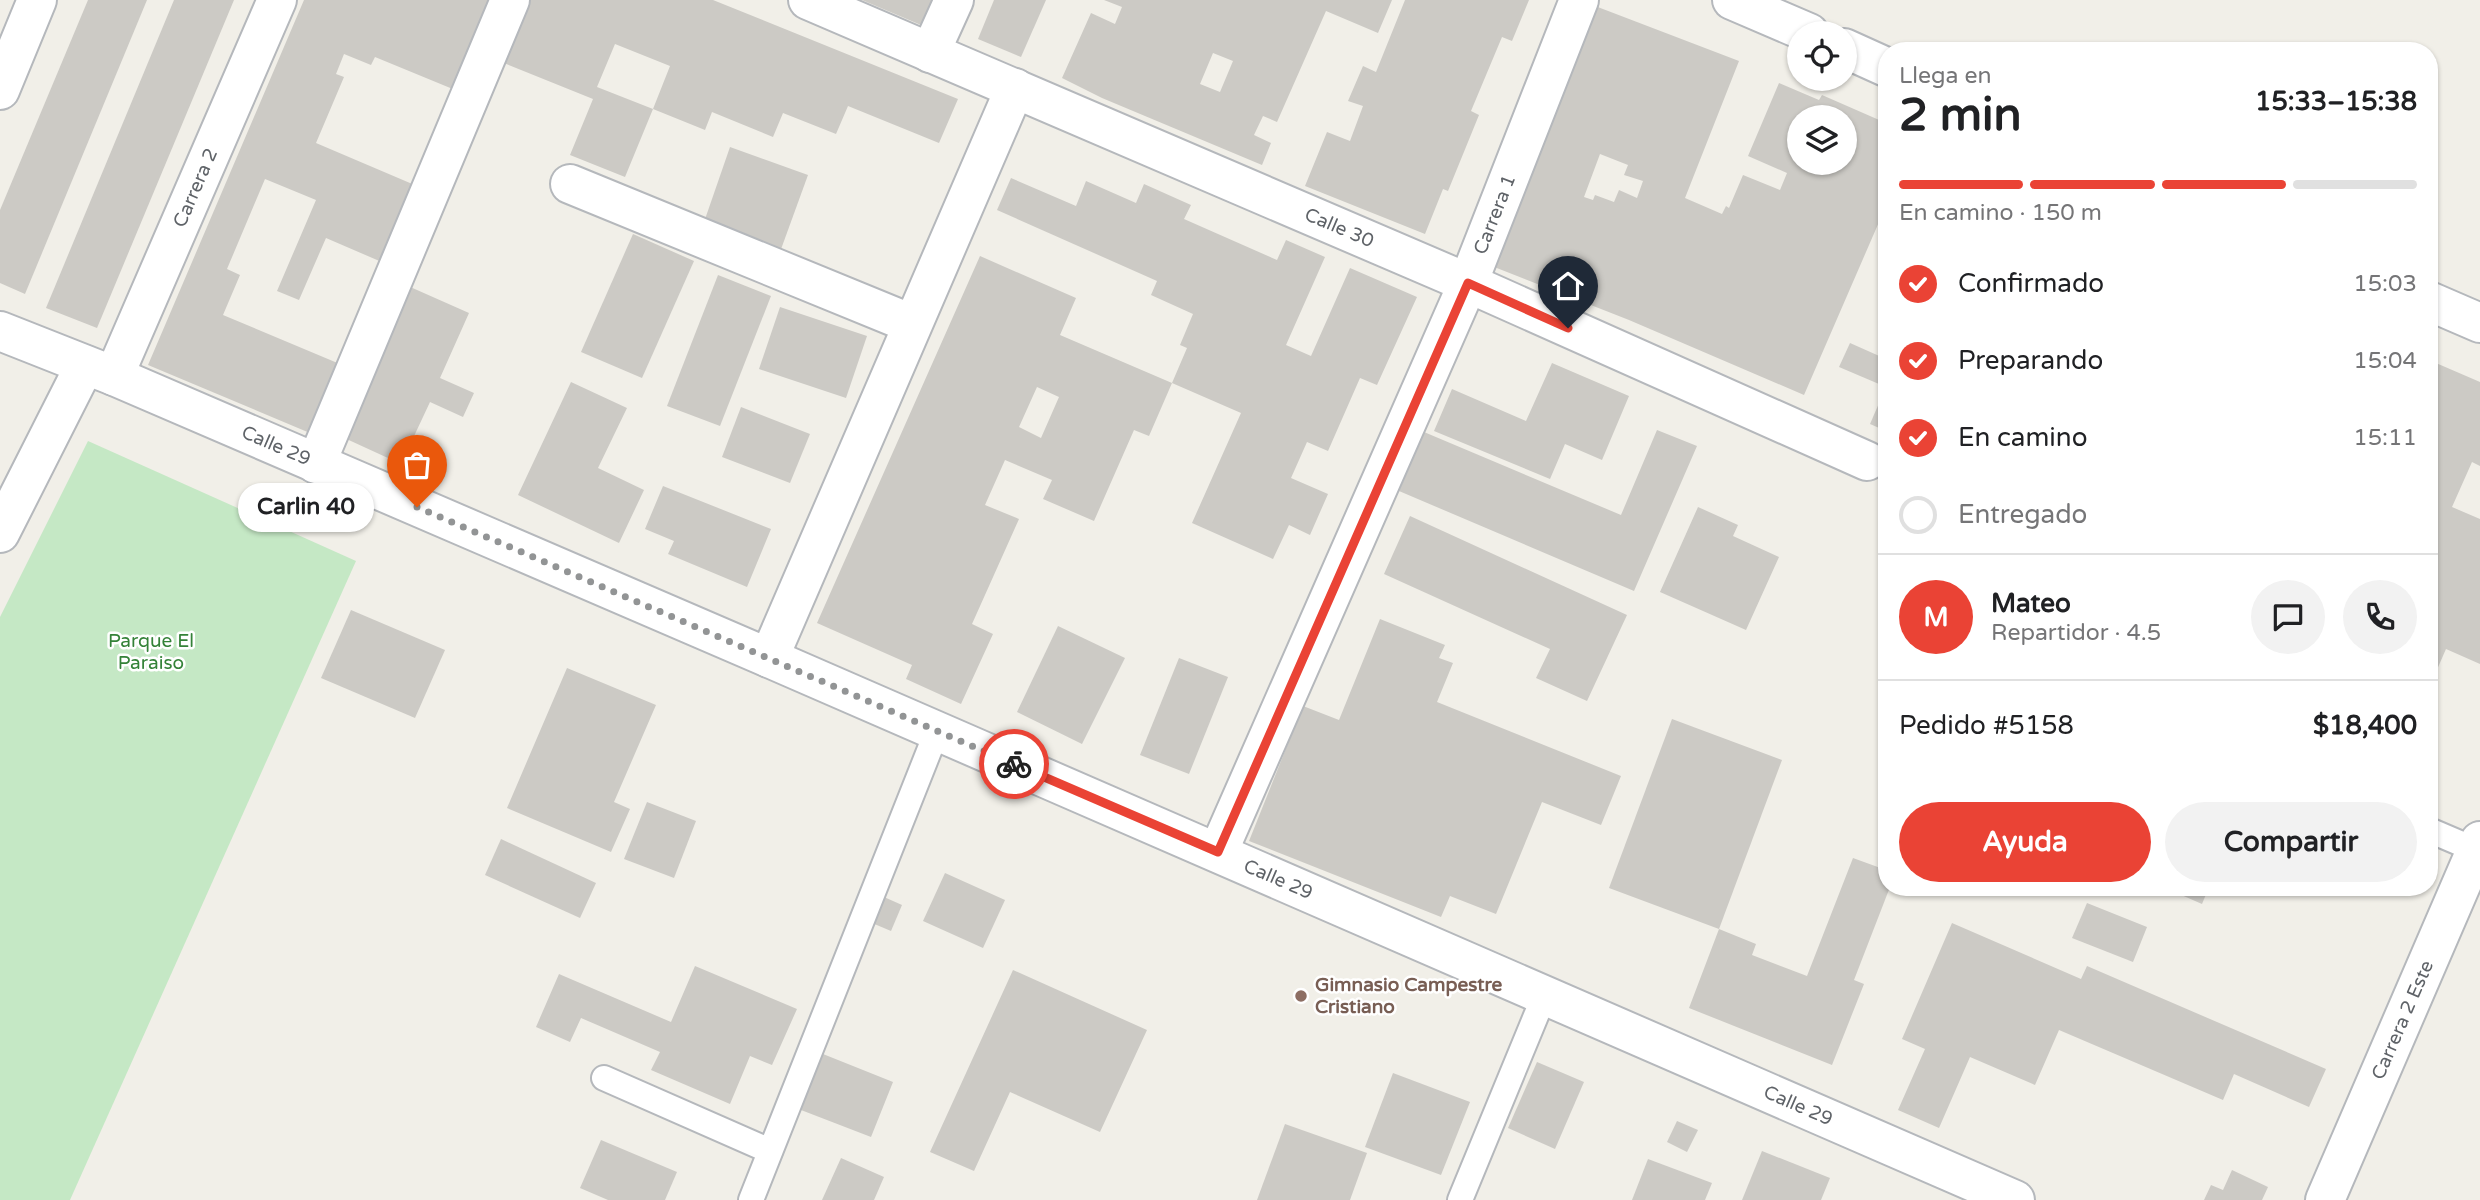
<!DOCTYPE html>
<html lang="es">
<meta charset="utf-8">
<style>
:root{--surface:#fff;--page:#f2f2f2;--text:#202124;--muted:#757577;--line:#e0e0e0;--accent:#ea4335}
body{margin:0;font-family:"Varela Round",sans-serif;background:var(--page);color:var(--text);height:100vh;display:flex;flex-direction:column;font-size:26px;white-space:nowrap}
*{box-sizing:border-box;margin:0}
p{font-size:23px;color:var(--muted)}
.icon{flex:none;width:38px;height:38px;fill:none;stroke:currentColor;stroke-width:2;stroke-linecap:round;stroke-linejoin:round}
.map{position:relative;flex:1;overflow:hidden}
.drawer{position:absolute;left:1878px;top:42px;width:560px;height:854px;display:flex;flex-direction:column;background:var(--surface);border-radius:28px;box-shadow:0 2px 5px #0004}
.drawer>*{flex:none}
.tools{position:absolute;left:1787px;top:21px;display:grid;gap:14px}
.tools a{display:grid;place-items:center;width:70px;height:70px;border-radius:50%;background:var(--surface);box-shadow:0 2px 5px #0004;font-size:35px}
.pin{position:absolute;display:grid;place-items:center;width:60px;height:60px;color:#fff;margin:-72px -30px;border-radius:50% 50% 50% 0;rotate:-45deg;box-shadow:0 0 7px #0007}
.pin .icon{rotate:45deg}
.courier{position:absolute;display:grid;place-items:center;width:70px;height:70px;margin:-35px;border:5px solid #ea4335;border-radius:50%;background:#fff;color:#222;box-shadow:0 2px 9px #0007}
.bubble{position:absolute;height:49px;border-radius:24px;background:var(--surface);box-shadow:0 2px 5px #0004;font-size:23px;font-weight:700;line-height:49px;text-align:center}
.headline em{font-style:normal;font-weight:700}
.headline div{display:flex;flex-direction:column-reverse}
.headline{display:flex;align-items:center;justify-content:space-between;height:119px;padding:0 21px}
h1{font-size:46px;font-weight:700;line-height:52px}
.bar{display:grid;grid-template-columns:repeat(4,1fr);gap:10px 7px;align-content:center;height:84px;padding:0 21px}
.bar i{height:9px;border-radius:5px;background:var(--line)}
.bar .on{background:var(--accent)}
.bar p{grid-column:span 4}
.line{display:flex;align-items:center;gap:18px;padding:0 21px;border-top:2px solid var(--line)}
.line div{flex:1}
.round{display:grid;place-items:center;flex:none;width:74px;height:74px;border-radius:37px;background:var(--page)}
ol{padding:0 21px;list-style:none}
li{display:flex;align-items:center;gap:21px;height:77px}
li p{margin-inline-start:auto}
li .icon{padding:7px;border-radius:50%;background:var(--accent);color:#fff;stroke-width:4}
li:last-child{color:var(--muted)}
li i{width:38px;height:38px;border:4px solid var(--line);border-radius:50%}
.primary-button{display:flex;gap:14px;margin-top:auto;padding:14px 21px}
.primary-button a{flex:1;height:80px;border-radius:42px;background:var(--accent);color:#fff;font-size:28px;font-weight:700;line-height:80px;text-align:center}
.primary-button a+a{background:var(--page);color:var(--text)}
.map>svg:first-child{display:block}
</style>
<div class="map">
<svg width="2480" height="1200" viewBox="0 0 2480 1200">
<rect width="100%" height="100%" fill="#f1efe8"/>
<polygon fill="#c5e8c5" points="88,441 356,561 70,1200 0,1200 0,617"/>
<g fill="#cccac5" fill-rule="evenodd">
<polygon points="88,0 147,0 25,294 0,283 0,210"/>
<polygon points="174,0 234,0 97,328 46,308"/>
<polygon points="304,0 501,0 460,92 375,57 371,65 344,54 336,74 344,77 316,143 417,186 384,263 326,238 299,300 277,291 316,200 265,179 227,269 240,275 223,315 347,367 317,436 148,365"/>
<polygon points="525,0 713,0 958,99 939,143 848,106 836,134 783,113 773,137 712,112 705,130 653,109 670,66 615,44 597,87 653,109 625,177 570,155 593,99 499,61"/>
<polygon points="862,0 932,0 921,25"/>
<polygon points="994,0 1046,0 1021,57 978,39"/>
<path d="M1104 0H1392L1378 33 1326 11 1277 122 1263 116 1254 135 1271 143 1262 165 1102 98 1062 78 1091 13 1115 24 1122 7ZM1213 53 1233 61 1220 92 1200 84Z"/>
<polygon points="1405,0 1529,0 1512,41 1502,37 1471,111 1479,115 1448,191 1443,189 1425,234 1305,186 1327,132 1350,141 1363,106 1348,101 1363,66 1376,72"/>
<path d="M1582 1 1739 61 1685 198 1722 214 1726 206 1729 208 1743 175 1780 190 1787 173 1748 156 1779 83 1819 100 1822 95 1886 123V225L1879 222 1804 395 1629 320 1479 261ZM1799 117H1844V163H1799ZM1600 154 1628 165 1624 175 1643 181 1637 198 1619 190 1614 202 1595 195 1593 200 1584 197Z"/>
<polygon points="730,147 808,175 780,252 703,225"/>
<polygon points="1011,178 1076,206 1086,181 1136,203 1144,184 1191,205 1184,219 1277,260 1286,240 1325,257 1286,345 1311,356 1350,268 1417,297 1377,385 1360,378 1328,451 1307,442 1291,478 1328,494 1310,535 1289,525 1273,559 1192,523 1241,413 1172,383 1187,348 1180,345 1193,314 1151,295 1157,281 997,210"/>
<polygon points="633,234 694,261 642,378 581,352"/>
<path d="M980 256 1076 298 1060 335 1172 383 1149 436 1134 430 1094 521 1043 499 1052 480 1005 460 985 505 1019 519 972 624 993 634 961 704 906 679 912 665 817 623ZM1037 387 1059 397 1041 438 1019 427Z"/>
<polygon points="718,275 771,296 720,426 667,406"/>
<polygon points="408,286 469,313 440,378 474,393 463,417 430,402 401,464 340,436"/>
<polygon points="1886,303 1886,327 1878,324"/>
<polygon points="780,307 867,336 846,398 759,369"/>
<polygon points="1850,343 1886,359 1886,387 1839,367"/>
<polygon points="2429,360 2480,382 2480,466 2472,462 2452,507 2480,519 2480,664 2446,649 2429,688 2429,471 2435,458 2429,455"/>
<polygon points="1552,363 1629,396 1602,460 1565,444 1550,479 1434,431 1452,389 1526,421"/>
<polygon points="571,382 627,408 598,468 644,490 619,543 518,495"/>
<polygon points="1886,387 1886,431 1870,424"/>
<polygon points="741,407 810,434 790,483 722,457"/>
<polygon points="1657,430 1697,446 1634,591 1399,491 1424,432 1621,515"/>
<polygon points="663,486 771,529 747,587 668,554 674,541 645,529"/>
<polygon points="1698,507 1738,525 1733,536 1779,557 1746,630 1660,592"/>
<polygon points="1410,516 1627,615 1587,701 1536,678 1550,649 1384,574"/>
<polygon points="351,610 445,650 415,718 321,678"/>
<polygon points="1380,619 1445,645 1439,658 1453,663 1437,702 1621,776 1601,825 1542,802 1496,914 1450,896 1441,917 1249,841 1303,706 1339,720"/>
<polygon points="1058,626 1125,658 1082,744 1017,712"/>
<polygon points="1179,658 1228,677 1189,774 1140,755"/>
<polygon points="567,668 656,705 614,802 630,809 611,852 507,808"/>
<polygon points="1672,719 1782,760 1719,929 1609,888"/>
<polygon points="647,802 696,821 674,878 624,859"/>
<polygon points="501,839 596,883 580,918 485,875"/>
<polygon points="1853,858 1886,870 1886,887 1890,887 1854,980 1864,984 1832,1065 1689,1008 1719,929 1756,944 1752,955 1807,976"/>
<polygon points="945,873 1005,900 983,948 923,921"/>
<polygon points="2163,887 2209,887 2202,904"/>
<polygon points="884,897 902,905 891,931 872,923"/>
<polygon points="2087,903 2147,927 2133,962 2072,938"/>
<polygon points="1952,923 2081,979 2087,966 2326,1069 2309,1107 2234,1074 2223,1100 2059,1030 2035,1085 1970,1057 1939,1128 1898,1110 1925,1049 1902,1039"/>
<polygon points="695,966 797,1009 772,1065 750,1056 730,1104 651,1070 660,1052 581,1018 570,1042 536,1027 559,974 671,1022"/>
<polygon points="1013,970 1147,1030 1100,1132 1010,1092 974,1171 930,1152"/>
<polygon points="823,1054 893,1082 871,1137 801,1110"/>
<polygon points="1537,1062 1584,1082 1555,1149 1508,1128"/>
<polygon points="1393,1073 1470,1102 1441,1175 1365,1147"/>
<polygon points="1677,1121 1698,1130 1687,1152 1667,1142"/>
<polygon points="1285,1124 1367,1153 1350,1200 1257,1200"/>
<polygon points="601,1140 677,1172 665,1200 608,1200 580,1188"/>
<polygon points="1762,1151 1830,1178 1821,1200 1742,1200"/>
<polygon points="841,1158 884,1177 874,1200 822,1200"/>
<polygon points="1648,1159 1712,1183 1705,1200 1632,1200"/>
<polygon points="2232,1170 2268,1187 2262,1200 2204,1200 2211,1185 2223,1190"/>
</g>
<g fill="none" stroke-linecap="round" stroke-linejoin="round">
<defs>
<g id="service">
<polyline points="2429,830 2476,850"/>
<polyline points="604,1078 770,1151"/>
<polyline points="751,1200 937,731"/>
<polyline points="1460,1200 1545,994"/>
</g>
<g id="minor">
<path id="s1" d="M808 0 1468 283 1867 461"/>
<polyline points="1732,0 1809,33"/>
<polyline points="1844,48 1886,67"/>
<polyline points="930,53 954,0"/>
<polyline points="0,90 37,0"/>
<polyline points="570,184 912,324"/>
<polyline points="2429,301 2480,323"/>
<path id="s2" d="M0 331 114 376 769 658 2015 1200"/>
<path id="s3" d="M114 376 277 0"/>
<polyline points="316,464 510,0"/>
<polyline points="0,533 85,365"/>
<polyline points="769,658 1015,88"/>
<path id="s4" d="M1218 852 1468 283 1579 0"/>
</g>
<g id="tertiary">
<path id="s5" d="M2325 1200 2480 841"/>
</g>
</defs>
<use href="#service" stroke="#b5b8bc" stroke-width="28"/>
<use href="#minor" stroke="#b5b8bc" stroke-width="42"/>
<use href="#tertiary" stroke="#b5b8bc" stroke-width="42"/>
<use href="#service" stroke="#fff" stroke-width="24"/>
<use href="#minor" stroke="#fff" stroke-width="38"/>
<use href="#tertiary" stroke="#fff" stroke-width="38"/>
</g>
<g fill="none" stroke-linecap="round" stroke-linejoin="round">
<polyline stroke="#929495" stroke-width="7" stroke-dasharray="0 12.6" points="417,507 1014,764"/>
<polyline stroke="#ea4335" stroke-width="9" points="1014,764 1218,852 1468,283 1568,328"/>
</g>
<circle fill="#8d6e63" stroke="#fff" stroke-width="2.5" cx="1301" cy="996" r="7"/>
<g text-anchor="middle" dominant-baseline="central" stroke-width="5" stroke-linejoin="round" paint-order="stroke">
<g font-size="19" fill="#5f6368" stroke="#fff">
<text stroke="none"><textPath href="#s3" startOffset="205">Carrera 2</textPath></text>
<text stroke="none"><textPath href="#s4" startOffset="695">Carrera 1</textPath></text>
<text stroke="none"><textPath href="#s1" startOffset="578">Calle 30</textPath></text>
<text stroke="none"><textPath href="#s2" startOffset="299">Calle 29</textPath></text>
<text stroke="none"><textPath href="#s2" startOffset="1391">Calle 29</textPath></text>
<text stroke="none"><textPath href="#s5" startOffset="196">Carrera 2 Este</textPath></text>
<text stroke="none"><textPath href="#s2" startOffset="1958">Calle 29</textPath></text>
</g>
<g font-size="19" fill="#348238" stroke="#fff">
<text x="151" y="641">Parque El<tspan x="151" dy="22">Paraiso</tspan></text>
</g>
<g font-size="19" font-weight="bold" fill="#785e54" stroke="#fff" text-anchor="start">
<text x="1315" y="985">Gimnasio Campestre<tspan x="1315" dy="22">Cristiano</tspan></text>
</g>
</g>
</svg>
<div class="tools">
<a><svg class="icon" aria-label="locate" viewBox="0 0 24 24"><circle cx="12" cy="12" r="6"/><path d="M12 2v4M12 18v4M2 12h4M18 12h4"/></svg></a>
<a><svg class="icon" aria-label="layers" viewBox="0 0 24 24"><path d="M12 4l9 5-9 5-9-5zM3 14l9 5 9-5"/></svg></a>
</div>
<div class="pin" style="left:417px;top:507px;background:#ea580c"><svg class="icon" aria-label="bag" viewBox="0 0 24 24"><path d="M5 8h14l-1 12H6zM9 8a3 3 0 0 1 6 0"/></svg></div>
<div class="pin" style="left:1568px;top:328px;background:#1f2937"><svg class="icon" aria-label="home" viewBox="0 0 24 24"><path d="M3 11l9-7 9 7M6 9v11h12V9"/></svg></div>
<div class="courier" style="left:1014px;top:764px"><svg class="icon" aria-label="bike" viewBox="0 0 24 24"><circle cx="6" cy="16" r="4"/><circle cx="18" cy="16" r="4"/><path d="M6 16l4-8h5l3 8M10 8l3 8H6M13 5h3"/></svg></div>
<div class="bubble" style="left:238px;top:483px;width:136px">Carlin 40</div>
<section class="drawer">
<div class="headline"><div><h1>2 min</h1><p>Llega en</p></div><em>15:33–15:38</em></div>
<div class="bar"><i class="on"></i><i class="on"></i><i class="on"></i><i></i><p>En camino · 150 m</p></div>
<ol>
<li><svg class="icon" aria-label="check" viewBox="0 0 24 24"><path d="M5 12l5 5 9-10"/></svg>Confirmado<p>15:03</p></li>
<li><svg class="icon" aria-label="check" viewBox="0 0 24 24"><path d="M5 12l5 5 9-10"/></svg>Preparando<p>15:04</p></li>
<li><svg class="icon" aria-label="check" viewBox="0 0 24 24"><path d="M5 12l5 5 9-10"/></svg>En camino<p>15:11</p></li>
<li><i></i>Entregado</li>
</ol>
<div class="line" style="height:126px"><b class="round" style="background:var(--accent);color:#fff">M</b><div><b>Mateo</b><p>Repartidor · 4.5</p></div><a class="round"><svg class="icon" aria-label="chat" viewBox="0 0 24 24"><path d="M4 5h16v11H9l-5 4z"/></svg></a><a class="round"><svg class="icon" aria-label="phone" viewBox="0 0 24 24"><path d="M5 4h4l2 5-3 2q2 4 5 5l2-3 5 2v4C11 20 4 13 5 4z"/></svg></a></div>
<div class="line" style="height:91px"><div>Pedido #5158</div><b>$18,400</b></div>
<div class="primary-button"><a>Ayuda</a><a>Compartir</a></div>
</section>
</div>
